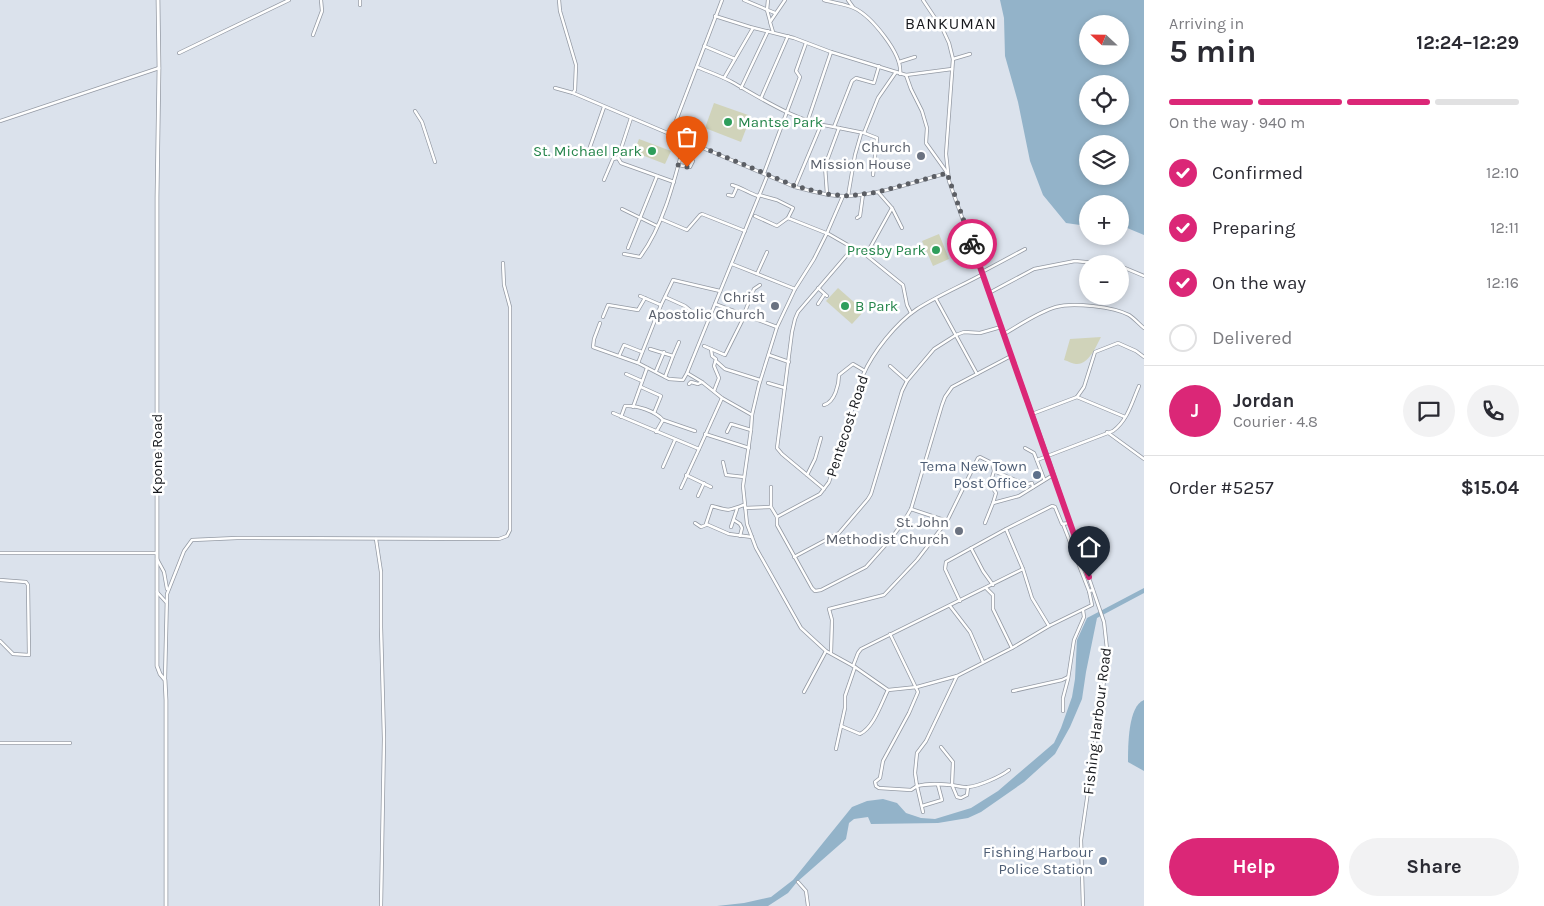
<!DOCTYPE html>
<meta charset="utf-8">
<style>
:root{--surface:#fff;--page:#f2f2f3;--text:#2b2b33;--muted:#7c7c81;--line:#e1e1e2;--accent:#db2777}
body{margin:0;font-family:Karla,sans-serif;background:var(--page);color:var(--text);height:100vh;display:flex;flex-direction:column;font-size:19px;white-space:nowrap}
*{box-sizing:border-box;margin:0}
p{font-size:16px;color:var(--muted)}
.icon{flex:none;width:28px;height:28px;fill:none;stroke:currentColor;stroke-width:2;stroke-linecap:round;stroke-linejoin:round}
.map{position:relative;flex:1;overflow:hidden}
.details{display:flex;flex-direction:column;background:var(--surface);width:400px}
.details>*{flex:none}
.needle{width:32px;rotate:292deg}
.tools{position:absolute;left:1079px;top:15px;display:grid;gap:10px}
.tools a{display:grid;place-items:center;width:50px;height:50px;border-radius:50%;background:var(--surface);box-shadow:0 2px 8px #0003;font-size:25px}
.pin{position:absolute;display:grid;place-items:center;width:42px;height:42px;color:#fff;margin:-51px -21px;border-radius:50% 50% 50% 0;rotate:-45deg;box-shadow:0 0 5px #0007}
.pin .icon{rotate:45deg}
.courier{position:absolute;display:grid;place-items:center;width:50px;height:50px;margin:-25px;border:4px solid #db2777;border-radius:50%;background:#fff;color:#222;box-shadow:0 1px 6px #0007}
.overview em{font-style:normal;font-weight:700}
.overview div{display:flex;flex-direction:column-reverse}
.overview{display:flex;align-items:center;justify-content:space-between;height:85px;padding:0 25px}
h1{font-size:32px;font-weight:700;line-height:38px}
.bar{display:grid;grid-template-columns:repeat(4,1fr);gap:8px 5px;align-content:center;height:60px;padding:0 25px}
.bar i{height:6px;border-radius:4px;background:var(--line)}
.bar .on{background:var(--accent)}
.bar p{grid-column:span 4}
.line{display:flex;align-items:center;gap:12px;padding:0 25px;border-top:1px solid var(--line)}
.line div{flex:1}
.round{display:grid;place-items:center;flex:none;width:52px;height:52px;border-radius:26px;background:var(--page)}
ol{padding:0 25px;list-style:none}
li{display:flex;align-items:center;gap:15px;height:55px}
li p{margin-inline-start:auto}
li .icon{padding:5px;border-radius:50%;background:var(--accent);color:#fff;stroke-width:4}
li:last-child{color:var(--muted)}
li i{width:28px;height:28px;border:2px solid var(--line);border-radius:50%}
.action{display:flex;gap:10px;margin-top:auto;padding:10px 25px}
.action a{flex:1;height:58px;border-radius:30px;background:var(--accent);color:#fff;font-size:20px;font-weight:700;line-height:58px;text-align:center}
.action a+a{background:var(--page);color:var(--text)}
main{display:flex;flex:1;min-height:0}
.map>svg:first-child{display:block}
</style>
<main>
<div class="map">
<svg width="1144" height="906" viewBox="0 0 1144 906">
<rect width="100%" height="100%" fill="#dbe2ec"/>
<g fill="#d0d3ba">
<polygon points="714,103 751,116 741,142 705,128"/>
<polygon points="639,139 671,151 665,164 634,152"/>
<polygon points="939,234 949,259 933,266 922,241"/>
<polygon points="838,288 864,311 852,324 826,301"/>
<path d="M1101 337C1096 346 1089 365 1076 364 1073 364 1068 361 1064 360L1070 339Z"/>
</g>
<g fill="#93b3c9" fill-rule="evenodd">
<path d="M1000 0H1144V235L1120 225V204H1088L1087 226 1066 223 1043 195 1030 161 1018 102 1005 56 1004 18ZM1088 24H1120V56H1088ZM1088 84H1120V116H1088ZM1088 144H1120V176H1088Z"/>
<polygon points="1144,588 1144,593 1097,618 1086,672 1082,699 1070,727 1055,754 1024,782 981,812 968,818 938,823 871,824 868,817 854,819 849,823 846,839 797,882 788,893 768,906 717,906 744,903 771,897 793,880 852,807 867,801 883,799 897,803 906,813 921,818 935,819 971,808 998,791 1054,743 1061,728 1072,697 1075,679 1077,640 1087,618"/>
<path d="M1144 700V771L1128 762C1128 746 1128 706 1144 700Z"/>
</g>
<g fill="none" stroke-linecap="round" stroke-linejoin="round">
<defs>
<g id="minor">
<polyline points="559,0 560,11 576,65 575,90 573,93"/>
<polyline points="744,0 775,13"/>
<polyline points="768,0 767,10 770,21"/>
<path d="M824 0C834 3 845 4 854 8 871 16 903 54 900 74"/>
<polyline points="848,0 853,7"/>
<polyline points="923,0 943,30 949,43 953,59 946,154 949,181 1047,455 1104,622 1107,649 1104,681 1081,840 1083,906"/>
<polyline points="360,5 360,0"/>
<polyline points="715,16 750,27 794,38 831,52 896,72"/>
<polyline points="773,32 770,22 785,0"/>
<polyline points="313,35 322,11 321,0"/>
<polyline points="704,46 735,59"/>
<polyline points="179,53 289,0"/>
<polyline points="953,59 970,54"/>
<polyline points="899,62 915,57"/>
<path d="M697 67C709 72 721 76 732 82 764 100 797 122 834 127"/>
<polyline points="906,75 911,89 922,111 927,128 926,143 946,171"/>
<polyline points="724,78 753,28"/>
<path d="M555 88 573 93 795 187C812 191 830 197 848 196 882 194 915 182 947 173"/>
<polyline points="741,88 768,31"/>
<polyline points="761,98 788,36"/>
<polyline points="415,111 422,122 435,162"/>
<polyline points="808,120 831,52"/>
<polyline points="0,121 159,68"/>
<polyline points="839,128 864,133 877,138 873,175"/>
<polyline points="864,133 878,98 896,72 906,75 952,69"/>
<polyline points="671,134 722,0"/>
<polyline points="590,147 604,107"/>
<polyline points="618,158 621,163 674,182"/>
<polyline points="618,158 631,118"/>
<polyline points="678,165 690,167 693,161"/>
<polyline points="764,173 800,77 796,71 806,43"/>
<polyline points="768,174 715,304 777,327"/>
<polyline points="604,180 613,159 618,158"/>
<path d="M732 185C742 188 749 193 758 196"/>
<polyline points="795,187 821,125"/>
<polyline points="878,192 892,208 902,228"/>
<polyline points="827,194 825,166 839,128 834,127 852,81 856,78 874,83 879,66"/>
<polyline points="728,195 733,196 737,187"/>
<polyline points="759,195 777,200 793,208 788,218 826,233"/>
<polyline points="848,196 855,155 861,134"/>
<polyline points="622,209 657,226"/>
<polyline points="755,216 777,226 788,218"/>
<polyline points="857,218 860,216 863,194"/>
<polyline points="661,219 687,230 700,215 702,214 745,231"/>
<polyline points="827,233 843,196"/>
<polyline points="628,248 657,176"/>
<polyline points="853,248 827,233 814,259 795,289 777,327 759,385 752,415 751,430 743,486 747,524 756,548 801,628 826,651 855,667 888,690 917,687 957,676 1012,648 1049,626 1092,605 1089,591 1093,590"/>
<path d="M624 254 640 257C664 225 675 178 685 140"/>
<polyline points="866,255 892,208"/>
<polyline points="732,264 795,289"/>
<polyline points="1120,266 1144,276"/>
<polyline points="982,272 1025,249"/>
<polyline points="757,274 767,252"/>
<polyline points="818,288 827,296"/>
<polyline points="989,293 1034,269 1075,261 1106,264"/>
<polyline points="640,296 661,305"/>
<polyline points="665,297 685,306 696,315 708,320"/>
<polyline points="936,299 977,374"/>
<polyline points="818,304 824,295"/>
<polyline points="744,314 754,289 760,285"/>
<polyline points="603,317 608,305 638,310 645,298"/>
<polyline points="600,323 594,339 593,347 638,363 669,379 683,380 687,373 715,304"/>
<path d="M1004 334C1020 325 1038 312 1056 307 1073 302 1114 307 1129 315 1135 319 1139 324 1144 328"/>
<polyline points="704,346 725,355 745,315"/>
<polyline points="650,349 673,356 665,377"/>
<polyline points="711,349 712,356 716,359 714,366 719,378 714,391"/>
<polyline points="769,355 789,362"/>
<polyline points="619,356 624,345 642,352"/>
<polyline points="673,356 679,342"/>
<polyline points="716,361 725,369 760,380"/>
<polyline points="638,363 661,305 673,280 720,291"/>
<polyline points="890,366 907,381"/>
<polyline points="656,371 664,352"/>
<polyline points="687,373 702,382 722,398"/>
<polyline points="626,374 642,381"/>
<polyline points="768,383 785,388"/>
<polyline points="689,384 691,382 698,384 702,382"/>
<polyline points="641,387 661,396 654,413"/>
<polyline points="1077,397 1084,387 1095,352 1118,343 1136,351 1144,357"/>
<path d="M824 405C835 402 839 384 839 375L853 364 865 371"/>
<polyline points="633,407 647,368"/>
<polyline points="613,413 699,449 722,398 752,415"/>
<polyline points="1032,414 1077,397 1125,417"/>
<path d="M621 417 625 406C637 405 655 411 663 420"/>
<polyline points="656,432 663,420 695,431"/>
<polyline points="727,432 731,424 751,430"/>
<polyline points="1107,432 1144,459"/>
<polyline points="705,434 749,448"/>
<polyline points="1025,448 1034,453 1044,479"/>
<path d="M1037 460 1113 431C1128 420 1132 402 1139 386"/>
<polyline points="723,462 726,475 744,477"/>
<polyline points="663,467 675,440"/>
<polyline points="686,475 711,487"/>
<polyline points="807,475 815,459 821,438"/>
<polyline points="771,487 771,507 777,517 777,525 812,588 815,591 821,590 866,567 890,540 904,521 911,509 942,405 945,397 952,387 1011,356"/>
<polyline points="681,488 699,449"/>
<polyline points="824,489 782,454 777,448 792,332 795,319 798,312 853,248 866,255 903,285 907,305 911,313"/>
<polyline points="698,496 704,483"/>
<polyline points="993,503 996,493 990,484 994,471"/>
<path d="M744 505C727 511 730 511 712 506L706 524 729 534 752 537"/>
<polyline points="745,508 771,507"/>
<polyline points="911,509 947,521 978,458 980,457 992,463 994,471 1020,482 1024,485 1032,483 1033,487"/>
<path d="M777 517 820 494 829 482 863 375C873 352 896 323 917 309 937 296 961 286 983 274"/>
<polyline points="734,520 740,524 742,528 740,536"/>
<polyline points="695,523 701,527 706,525"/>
<polyline points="985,523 993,503 1019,496 1053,475"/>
<polyline points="1063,524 1089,591"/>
<polyline points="731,527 737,509"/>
<polyline points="376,539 381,572 381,627 384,739 381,906"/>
<polyline points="971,548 983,571 993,585"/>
<polyline points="0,553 156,553"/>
<polyline points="794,557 839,533 868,499 871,494 902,391 907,381 934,349 956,335 964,332 980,333 1001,327"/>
<polyline points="157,559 164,572 167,589"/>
<polyline points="1023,569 1006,529 1052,506 1055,507 1062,524 1069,523"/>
<polyline points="0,580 26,582 28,585 29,655 13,654 0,641"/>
<polyline points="986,588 993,595 993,609 1012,648"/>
<polyline points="157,592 166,602"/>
<polyline points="960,601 945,569 946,562 1006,529"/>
<polyline points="950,606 970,632 983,662"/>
<polyline points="890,634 918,692 909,713 883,761 880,778 875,782 876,786 879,788 911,790 917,786 923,812"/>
<polyline points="831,652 832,620 829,609 884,595 917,560 947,521"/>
<polyline points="853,666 858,653 861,649 1023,569 1032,598 1049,626"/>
<path d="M957 676 926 741 917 753 915 773 917 786C929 783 940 784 952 785 958 786 963 788 968 787 979 786 1000 777 1009 770"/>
<polyline points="165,679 167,594 184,551 192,540 237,538 499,539 507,536 510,530 510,307 504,285 503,263"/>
<polyline points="1013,691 1062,680 1068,677"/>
<polyline points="804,692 826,651"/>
<polyline points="1063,711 1063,698 1068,679 1074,640 1084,617 1083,610"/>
<path d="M841 726 860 734C874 727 881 704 888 690"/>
<polyline points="0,743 70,743"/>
<polyline points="941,747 953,762 952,785 957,797 961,798 967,795 968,787"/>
<polyline points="836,749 845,708 845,696 855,667"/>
<polyline points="922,806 942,800 938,785"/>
<polyline points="798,882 806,891 808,906"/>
</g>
<polyline id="major" points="158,0 159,68 157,197 157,666 160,674 165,680 166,700 166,906"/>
</defs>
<use href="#minor" stroke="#949aa4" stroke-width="4"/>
<use href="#major" stroke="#949aa4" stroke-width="4.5"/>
<use href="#minor" stroke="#fff" stroke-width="2.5"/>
<use href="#major" stroke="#fff" stroke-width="3"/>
</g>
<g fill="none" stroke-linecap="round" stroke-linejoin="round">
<polyline stroke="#5c5f65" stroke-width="5" stroke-dasharray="0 9" points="687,167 678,165 685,140 795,186 827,194 848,196 878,192 947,173 972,244"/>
<polyline stroke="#db2777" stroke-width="6" points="972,244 1089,577"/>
</g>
<g fill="#2e9e5b" stroke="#fff" stroke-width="2">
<circle cx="728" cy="122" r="5"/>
<circle cx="652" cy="151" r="5"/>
<circle cx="936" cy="250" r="5"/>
<circle cx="845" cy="306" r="5"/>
</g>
<g fill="#6b7280" stroke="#fff" stroke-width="2">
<circle cx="921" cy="156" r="5"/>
<circle cx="775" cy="306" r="5"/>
<circle cx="959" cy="531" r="5"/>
</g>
<g fill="#5c6f8a" stroke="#fff" stroke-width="2">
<circle cx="1037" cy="475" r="5"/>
<circle cx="1103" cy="861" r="5"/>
</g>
<g text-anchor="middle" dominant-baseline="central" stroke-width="5" stroke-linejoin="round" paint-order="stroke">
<g font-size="15" fill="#27864d" stroke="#fff" text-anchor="start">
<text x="738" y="122">Mantse Park</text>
<text x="642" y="151" text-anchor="end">St. Michael Park</text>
<text x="926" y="250" text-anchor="end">Presby Park</text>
<text x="855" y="306">B Park</text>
</g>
<g font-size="15" fill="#5b616d" stroke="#fff" text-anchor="end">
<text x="911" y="147">Church<tspan x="911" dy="17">Mission House</tspan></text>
<text x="765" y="297">Christ<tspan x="765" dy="17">Apostolic Church</tspan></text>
<text x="949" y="522">St. John<tspan x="949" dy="17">Methodist Church</tspan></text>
</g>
<g font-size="15" fill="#17191d" stroke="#fff">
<text transform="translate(847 426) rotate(-72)">Pentecost Road</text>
<text transform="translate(157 454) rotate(-90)">Kpone Road</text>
<text transform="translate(1097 721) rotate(-83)">Fishing Harbour Road</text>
</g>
<g font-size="15" fill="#4e5e75" stroke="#fff" text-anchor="end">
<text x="1027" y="466">Tema New Town<tspan x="1027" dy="17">Post Office</tspan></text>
<text x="1093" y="852">Fishing Harbour<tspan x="1093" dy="17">Police Station</tspan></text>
</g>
<g font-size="16" letter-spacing="1" fill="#17191d" stroke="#fff">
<text x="951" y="23">BANKUMAN</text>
</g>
</g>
</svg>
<div class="tools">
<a><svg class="needle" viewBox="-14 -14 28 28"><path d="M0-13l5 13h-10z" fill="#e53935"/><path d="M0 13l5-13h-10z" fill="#7c7c81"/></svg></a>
<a><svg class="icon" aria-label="locate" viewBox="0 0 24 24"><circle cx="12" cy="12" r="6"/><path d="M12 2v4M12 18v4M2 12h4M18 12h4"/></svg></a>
<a><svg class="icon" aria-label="layers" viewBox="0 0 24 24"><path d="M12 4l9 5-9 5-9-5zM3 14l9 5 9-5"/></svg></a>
<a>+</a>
<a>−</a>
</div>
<div class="pin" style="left:687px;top:167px;background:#ea580c"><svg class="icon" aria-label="bag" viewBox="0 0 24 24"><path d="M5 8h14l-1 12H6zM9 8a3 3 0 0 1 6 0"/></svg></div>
<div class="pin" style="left:1089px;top:577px;background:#1f2937"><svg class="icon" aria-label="home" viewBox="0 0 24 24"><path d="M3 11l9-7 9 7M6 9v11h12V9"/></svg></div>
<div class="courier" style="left:972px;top:244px"><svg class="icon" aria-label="bike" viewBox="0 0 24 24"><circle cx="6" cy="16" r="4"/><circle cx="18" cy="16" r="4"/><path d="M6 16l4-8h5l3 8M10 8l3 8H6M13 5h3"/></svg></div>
</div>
<section class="details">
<div class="overview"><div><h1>5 min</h1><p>Arriving in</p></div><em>12:24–12:29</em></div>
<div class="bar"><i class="on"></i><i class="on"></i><i class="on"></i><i></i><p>On the way · 940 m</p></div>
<ol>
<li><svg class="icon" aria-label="check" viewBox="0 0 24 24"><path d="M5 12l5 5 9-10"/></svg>Confirmed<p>12:10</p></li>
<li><svg class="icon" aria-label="check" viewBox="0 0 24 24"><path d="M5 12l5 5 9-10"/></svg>Preparing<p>12:11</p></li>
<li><svg class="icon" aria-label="check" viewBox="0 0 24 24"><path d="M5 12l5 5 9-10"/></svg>On the way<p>12:16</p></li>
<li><i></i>Delivered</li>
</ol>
<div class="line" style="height:90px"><b class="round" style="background:var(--accent);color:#fff">J</b><div><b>Jordan</b><p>Courier · 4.8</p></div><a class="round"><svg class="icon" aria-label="chat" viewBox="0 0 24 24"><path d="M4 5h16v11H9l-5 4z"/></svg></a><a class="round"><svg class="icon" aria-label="phone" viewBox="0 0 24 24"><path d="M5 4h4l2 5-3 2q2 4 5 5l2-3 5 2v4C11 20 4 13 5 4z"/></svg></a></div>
<div class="line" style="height:65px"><div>Order #5257</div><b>$15.04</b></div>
<div class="action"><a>Help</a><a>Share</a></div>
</section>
</main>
